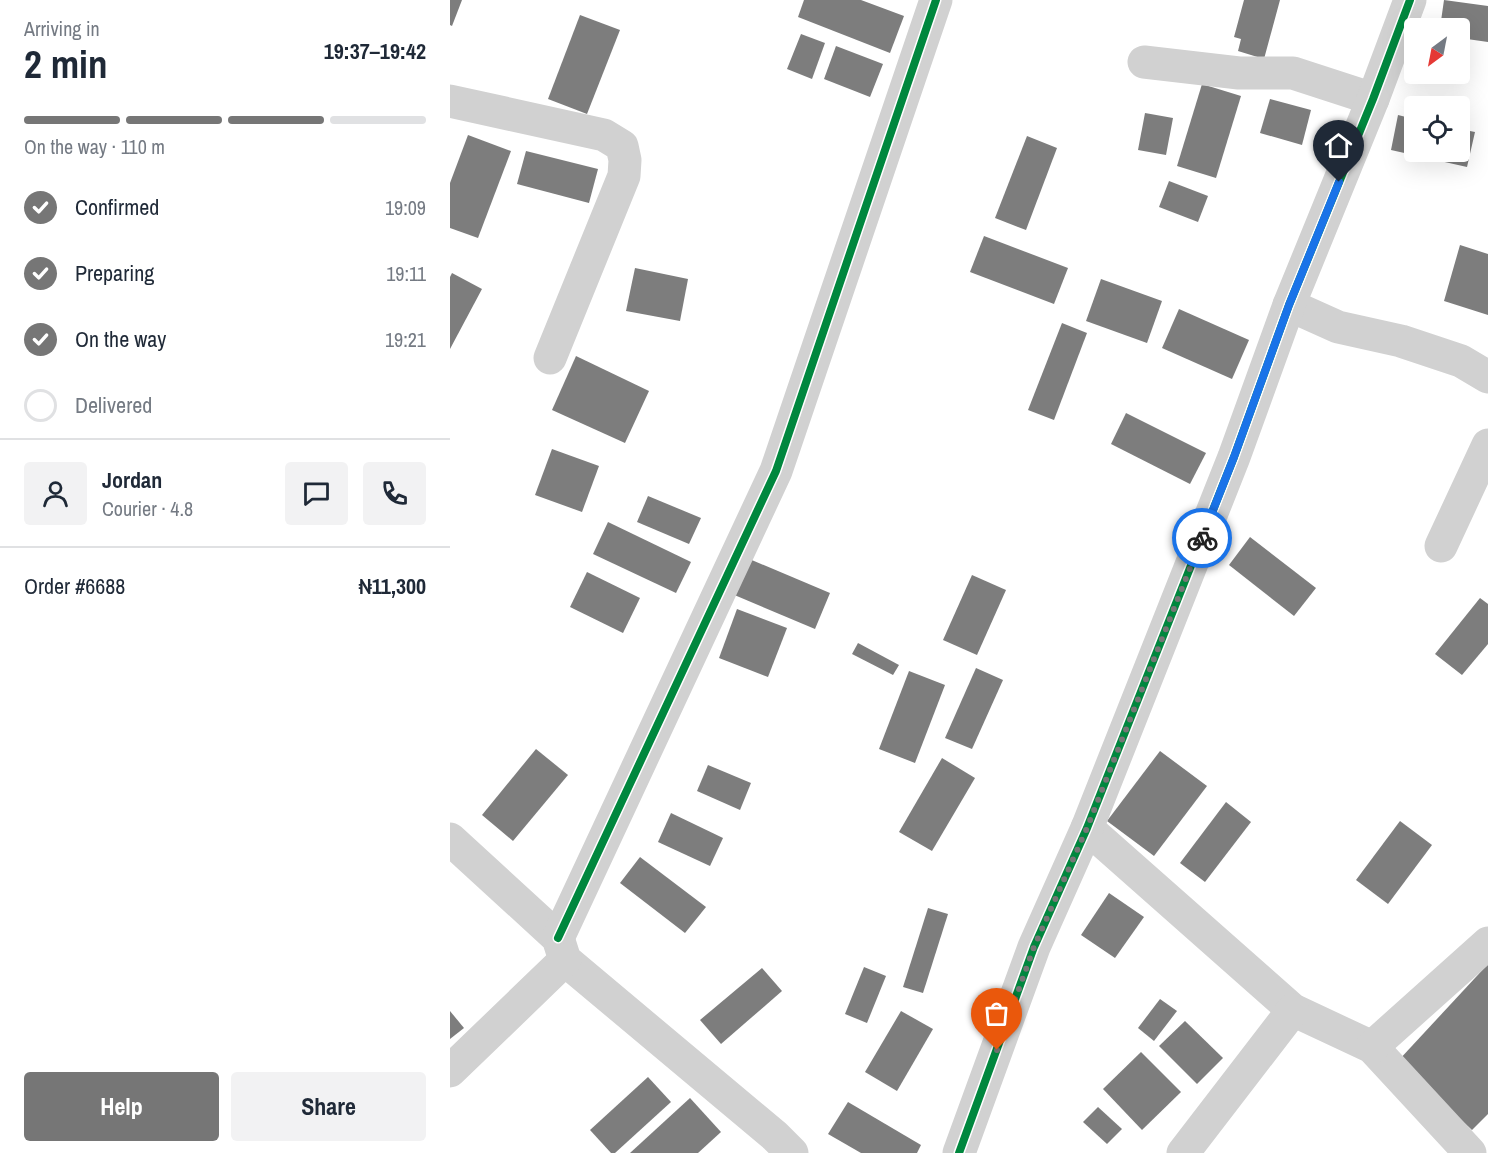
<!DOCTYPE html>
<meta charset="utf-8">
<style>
:root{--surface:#fff;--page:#f2f2f3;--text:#1f2937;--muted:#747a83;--line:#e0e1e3;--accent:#767676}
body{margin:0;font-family:"Archivo Narrow",sans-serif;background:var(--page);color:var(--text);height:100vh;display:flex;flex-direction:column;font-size:22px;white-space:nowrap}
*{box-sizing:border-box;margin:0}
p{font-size:20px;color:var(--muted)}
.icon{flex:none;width:33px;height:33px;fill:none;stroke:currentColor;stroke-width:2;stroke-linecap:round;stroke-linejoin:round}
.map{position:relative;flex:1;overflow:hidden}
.panel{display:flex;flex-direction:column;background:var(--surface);width:450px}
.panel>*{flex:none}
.needle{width:39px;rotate:212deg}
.tools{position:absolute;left:954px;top:18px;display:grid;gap:12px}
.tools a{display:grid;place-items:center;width:66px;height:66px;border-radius:6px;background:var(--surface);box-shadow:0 6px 24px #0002;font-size:30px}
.pin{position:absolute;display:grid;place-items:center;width:51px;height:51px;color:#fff;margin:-62px -26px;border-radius:50% 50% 50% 0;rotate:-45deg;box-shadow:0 0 6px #0007}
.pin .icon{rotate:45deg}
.courier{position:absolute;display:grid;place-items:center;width:60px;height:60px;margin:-30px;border:4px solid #1a73e8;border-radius:50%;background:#fff;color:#222;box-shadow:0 2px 8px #0007}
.overview em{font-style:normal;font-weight:700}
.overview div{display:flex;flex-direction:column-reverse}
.overview{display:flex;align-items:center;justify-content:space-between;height:102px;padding:0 24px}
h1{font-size:39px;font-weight:700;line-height:45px}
.bar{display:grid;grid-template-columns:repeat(4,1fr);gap:9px 6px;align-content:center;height:72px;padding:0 24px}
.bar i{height:8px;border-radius:4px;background:var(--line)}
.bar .current{background:var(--accent)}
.bar p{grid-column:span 4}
.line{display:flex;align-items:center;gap:15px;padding:0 24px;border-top:2px solid var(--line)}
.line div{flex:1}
.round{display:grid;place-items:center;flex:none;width:63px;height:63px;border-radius:6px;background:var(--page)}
ol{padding:0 24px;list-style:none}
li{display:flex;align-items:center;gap:18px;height:66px}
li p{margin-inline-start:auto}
li .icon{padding:6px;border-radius:50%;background:var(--accent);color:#fff;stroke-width:4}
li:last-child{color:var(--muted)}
li i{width:33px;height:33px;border:3px solid var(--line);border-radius:50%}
.cta{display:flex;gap:12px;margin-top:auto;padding:12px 24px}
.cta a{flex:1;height:69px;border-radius:6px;background:var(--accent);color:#fff;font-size:24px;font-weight:700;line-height:69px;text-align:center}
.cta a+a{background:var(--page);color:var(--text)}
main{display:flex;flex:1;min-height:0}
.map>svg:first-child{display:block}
</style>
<main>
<section class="panel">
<div class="overview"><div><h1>2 min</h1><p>Arriving in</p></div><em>19:37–19:42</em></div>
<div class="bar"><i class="current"></i><i class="current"></i><i class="current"></i><i></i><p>On the way · 110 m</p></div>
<ol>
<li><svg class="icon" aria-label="check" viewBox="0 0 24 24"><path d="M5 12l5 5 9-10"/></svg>Confirmed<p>19:09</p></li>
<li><svg class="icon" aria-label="check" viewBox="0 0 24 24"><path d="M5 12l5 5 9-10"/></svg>Preparing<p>19:11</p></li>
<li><svg class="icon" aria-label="check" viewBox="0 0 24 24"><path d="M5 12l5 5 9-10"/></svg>On the way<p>19:21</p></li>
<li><i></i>Delivered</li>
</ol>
<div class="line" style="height:108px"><a class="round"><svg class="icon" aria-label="person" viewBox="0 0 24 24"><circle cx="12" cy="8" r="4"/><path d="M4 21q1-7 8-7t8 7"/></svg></a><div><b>Jordan</b><p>Courier · 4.8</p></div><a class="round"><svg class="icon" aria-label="chat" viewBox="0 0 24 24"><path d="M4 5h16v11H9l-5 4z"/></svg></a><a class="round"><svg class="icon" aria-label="phone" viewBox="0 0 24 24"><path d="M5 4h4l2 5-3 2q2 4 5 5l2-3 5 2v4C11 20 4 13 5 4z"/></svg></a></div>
<div class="line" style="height:78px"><div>Order #6688</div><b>₦11,300</b></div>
<div class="cta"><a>Help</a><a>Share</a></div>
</section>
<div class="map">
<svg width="1038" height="1153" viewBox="0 0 1038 1153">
<rect width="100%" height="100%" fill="#fff"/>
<g fill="#7d7d7d">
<polygon points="0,0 12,0 2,26 0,25"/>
<polygon points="354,0 411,0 454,16 440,53 348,17"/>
<polygon points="794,0 830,0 814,59 788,51 791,39 784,37"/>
<polygon points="994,0 1038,6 1038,42 1010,38 1010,28 990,28"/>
<polygon points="130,15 170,30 137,114 98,99"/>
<polygon points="351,34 375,43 362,79 337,69"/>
<polygon points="386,46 433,64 420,97 374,79"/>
<polygon points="752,84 791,96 766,178 727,166"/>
<polygon points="820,99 861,110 852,145 810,133"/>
<polygon points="695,113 723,118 716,155 688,150"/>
<polygon points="948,115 964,119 964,152 1010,152 1010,129 1025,132 1017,167 941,150"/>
<polygon points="18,135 61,151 28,238 0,228 0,183"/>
<polygon points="577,136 607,148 576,230 545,218"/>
<polygon points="76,151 148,169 139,203 67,184"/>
<polygon points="719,181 758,196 748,222 709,207"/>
<polygon points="534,236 618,268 604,304 520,272"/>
<polygon points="1010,245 1038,254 1038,315 994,301"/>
<polygon points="185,268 238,279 230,321 176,311"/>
<polygon points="2,273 32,289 0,349 0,277"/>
<polygon points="651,279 712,301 697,343 636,321"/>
<polygon points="729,309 799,340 782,379 712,348"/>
<polygon points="612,323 637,333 604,420 578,410"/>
<polygon points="126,356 199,391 175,443 102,410"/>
<polygon points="676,413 756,453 740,484 661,444"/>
<polygon points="102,449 149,466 132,512 85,495"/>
<polygon points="198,496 251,518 239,544 187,522"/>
<polygon points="158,522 241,562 226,593 143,554"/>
<polygon points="800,537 866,588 844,616 779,565"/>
<polygon points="297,558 380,593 365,629 282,594"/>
<polygon points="137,572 190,598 173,633 120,607"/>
<polygon points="522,575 556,590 527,655 493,640"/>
<polygon points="1030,598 1038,604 1038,644 1012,675 985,654"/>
<polygon points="287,609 337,628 318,677 269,658"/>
<polygon points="408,643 449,665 443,675 402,654"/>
<polygon points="526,668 553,680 522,749 495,738"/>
<polygon points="459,671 495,685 465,763 429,749"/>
<polygon points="86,749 118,775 63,841 32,815"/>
<polygon points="710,751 757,786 704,856 657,821"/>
<polygon points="492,758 525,778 482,851 449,832"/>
<polygon points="258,765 301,783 290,810 247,791"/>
<polygon points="776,802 801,822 755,882 730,863"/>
<polygon points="221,813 273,838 260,866 208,842"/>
<polygon points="950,821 982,845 938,904 906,880"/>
<polygon points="190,857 256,907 235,933 170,883"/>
<polygon points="659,893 694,917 665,958 631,935"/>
<polygon points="478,908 498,914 473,993 453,987"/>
<polygon points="1038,964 1038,1114 1022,1130 948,1061"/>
<polygon points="414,967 436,976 417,1023 395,1014"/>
<polygon points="312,968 332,991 271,1044 250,1020"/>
<polygon points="710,999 727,1011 704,1041 688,1028"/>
<polygon points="0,1011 14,1028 0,1039"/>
<polygon points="451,1011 483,1029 447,1091 415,1072"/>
<polygon points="735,1021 773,1058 747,1084 709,1046"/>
<polygon points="691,1052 731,1092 692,1130 653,1089"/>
<polygon points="198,1077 221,1102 165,1153 161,1153 140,1130"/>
<polygon points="240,1098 271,1132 248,1153 180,1153"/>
<polygon points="398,1102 471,1145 467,1153 411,1153 378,1134"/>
<polygon points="648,1107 672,1129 657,1144 633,1122"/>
</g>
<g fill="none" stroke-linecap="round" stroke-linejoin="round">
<g stroke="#d1d1d1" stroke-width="33">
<polyline points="694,62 789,73 843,73 923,99"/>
<polyline points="0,101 154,135 172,146 175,160 174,176 100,358"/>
<polyline points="839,305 888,327 951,341 1011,361 1038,377"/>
<polyline points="991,546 1038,445"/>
<polyline points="637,828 843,1010 922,1047 1020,1153"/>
<polyline points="0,839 108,938 115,960 325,1136 342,1153"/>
<polyline points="108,938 326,471 486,0"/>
<polyline points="922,1047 1038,943"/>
<polyline points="0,1071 115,960"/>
<polyline points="509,1153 584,947 637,828 784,457 839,305 923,99 960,0"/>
<polyline points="733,1153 843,1010"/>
</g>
<defs>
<g id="cycleway">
<polyline points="108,938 326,471 486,0"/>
<polyline points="509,1153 584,947 637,828 784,457 839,305 923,99 960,0"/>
</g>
</defs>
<use href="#cycleway" stroke="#fff" stroke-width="11"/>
<use href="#cycleway" stroke="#00873e" stroke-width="8"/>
</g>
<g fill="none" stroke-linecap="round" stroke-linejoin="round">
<polyline stroke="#767676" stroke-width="6" stroke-dasharray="0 10.8" points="547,1050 584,947 637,828 752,538"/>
<polyline stroke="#1a73e8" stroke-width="8" points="752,538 784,457 839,305 889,182"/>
</g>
</svg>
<div class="tools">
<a><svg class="needle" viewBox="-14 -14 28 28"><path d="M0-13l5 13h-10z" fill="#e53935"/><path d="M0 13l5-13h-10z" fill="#747a83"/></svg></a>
<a><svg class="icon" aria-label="locate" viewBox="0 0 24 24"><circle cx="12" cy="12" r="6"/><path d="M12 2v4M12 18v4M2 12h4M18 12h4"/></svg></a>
</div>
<div class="pin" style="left:547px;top:1050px;background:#ea580c"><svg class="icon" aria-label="bag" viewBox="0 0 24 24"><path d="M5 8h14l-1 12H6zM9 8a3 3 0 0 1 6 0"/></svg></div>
<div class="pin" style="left:889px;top:182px;background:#1f2937"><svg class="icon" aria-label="home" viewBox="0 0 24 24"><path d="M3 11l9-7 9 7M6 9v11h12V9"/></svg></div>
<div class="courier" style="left:752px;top:538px"><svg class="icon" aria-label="bike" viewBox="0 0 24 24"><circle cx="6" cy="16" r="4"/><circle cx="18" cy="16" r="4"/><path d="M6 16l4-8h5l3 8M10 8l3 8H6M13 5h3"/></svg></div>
</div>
</main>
